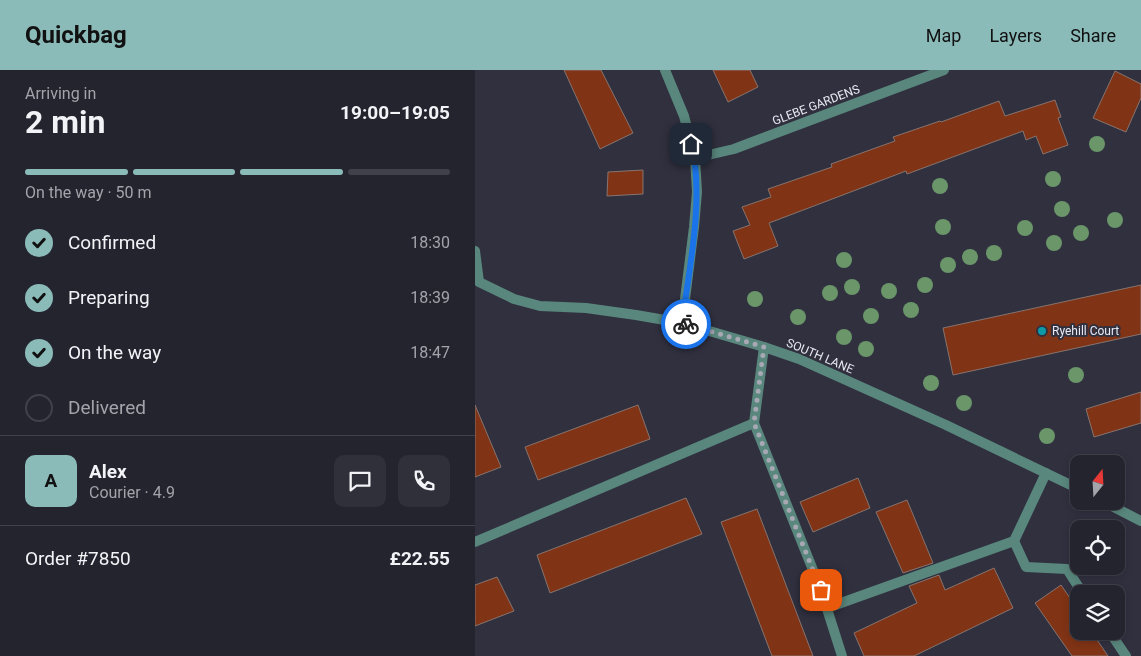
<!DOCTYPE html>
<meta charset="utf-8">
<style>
:root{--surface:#24242f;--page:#30303b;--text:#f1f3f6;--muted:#a3a4aa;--line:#41414b;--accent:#8bbbb9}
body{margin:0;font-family:Roboto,sans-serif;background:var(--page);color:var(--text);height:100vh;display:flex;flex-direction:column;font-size:19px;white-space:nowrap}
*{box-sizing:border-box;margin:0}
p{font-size:16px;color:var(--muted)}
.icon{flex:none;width:28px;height:28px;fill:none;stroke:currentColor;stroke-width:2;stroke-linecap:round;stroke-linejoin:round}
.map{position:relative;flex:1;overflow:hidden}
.drawer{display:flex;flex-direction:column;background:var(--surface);width:475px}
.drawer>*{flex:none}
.needle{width:32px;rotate:18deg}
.buttons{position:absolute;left:595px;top:385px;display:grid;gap:10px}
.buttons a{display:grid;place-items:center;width:55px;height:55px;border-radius:10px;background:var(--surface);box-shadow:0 2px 8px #0003,0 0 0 1px var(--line);font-size:25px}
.pin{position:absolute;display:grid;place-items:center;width:42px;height:42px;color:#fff;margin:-21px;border-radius:10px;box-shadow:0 2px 8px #0006}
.courier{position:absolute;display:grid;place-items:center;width:50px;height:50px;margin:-25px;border:4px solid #1a73e8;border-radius:50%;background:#fff;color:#222;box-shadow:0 1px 6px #0007}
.head em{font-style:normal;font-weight:700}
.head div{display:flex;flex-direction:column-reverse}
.head{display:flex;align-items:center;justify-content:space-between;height:85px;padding:0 25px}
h1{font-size:32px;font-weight:700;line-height:38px}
.bar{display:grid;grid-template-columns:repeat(4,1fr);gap:8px 5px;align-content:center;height:60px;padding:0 25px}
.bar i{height:6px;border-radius:4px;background:var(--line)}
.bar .selected{background:var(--accent)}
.bar p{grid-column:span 4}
.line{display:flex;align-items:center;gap:12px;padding:0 25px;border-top:1px solid var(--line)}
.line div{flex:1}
.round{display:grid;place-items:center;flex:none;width:52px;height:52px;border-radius:10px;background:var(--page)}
ol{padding:0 25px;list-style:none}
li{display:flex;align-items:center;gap:15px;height:55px}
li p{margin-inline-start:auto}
li .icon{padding:5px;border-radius:50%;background:var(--accent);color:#111;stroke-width:4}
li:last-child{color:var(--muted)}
li i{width:28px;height:28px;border:2px solid var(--line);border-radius:50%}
header{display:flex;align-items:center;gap:30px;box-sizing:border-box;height:70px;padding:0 25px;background:var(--accent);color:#111}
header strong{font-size:24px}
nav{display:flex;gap:28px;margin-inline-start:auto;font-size:18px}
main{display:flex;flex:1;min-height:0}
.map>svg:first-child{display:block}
</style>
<header>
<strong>Quickbag</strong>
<nav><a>Map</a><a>Layers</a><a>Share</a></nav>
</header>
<main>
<section class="drawer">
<div class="head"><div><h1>2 min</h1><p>Arriving in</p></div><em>19:00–19:05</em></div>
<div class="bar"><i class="selected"></i><i class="selected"></i><i class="selected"></i><i></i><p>On the way · 50 m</p></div>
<ol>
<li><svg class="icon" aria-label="check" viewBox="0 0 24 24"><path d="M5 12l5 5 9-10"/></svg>Confirmed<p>18:30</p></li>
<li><svg class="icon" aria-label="check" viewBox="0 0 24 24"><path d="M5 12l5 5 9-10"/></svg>Preparing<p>18:39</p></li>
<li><svg class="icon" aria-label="check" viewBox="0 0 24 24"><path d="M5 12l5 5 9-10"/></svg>On the way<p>18:47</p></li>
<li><i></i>Delivered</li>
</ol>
<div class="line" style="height:90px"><b class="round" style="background:var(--accent);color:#111">A</b><div><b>Alex</b><p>Courier · 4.9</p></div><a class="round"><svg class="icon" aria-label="chat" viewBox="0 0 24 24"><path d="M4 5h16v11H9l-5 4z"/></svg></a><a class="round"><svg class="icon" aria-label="phone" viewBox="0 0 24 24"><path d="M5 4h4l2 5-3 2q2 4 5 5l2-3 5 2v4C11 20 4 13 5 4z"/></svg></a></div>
<div class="line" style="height:65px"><div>Order #7850</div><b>£22.55</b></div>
</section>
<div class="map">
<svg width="666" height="586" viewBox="0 0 666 586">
<rect width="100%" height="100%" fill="#30303f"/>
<g fill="#813315" stroke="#87746e">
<polygon points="89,0 126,0 158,63 125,79"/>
<polygon points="238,0 275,0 283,17 253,32"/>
<polygon points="640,1 666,14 666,28 651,62 618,48"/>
<polygon points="580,30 586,47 583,48 593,75 568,84 561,66 551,70 548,61 432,104 431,101 294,153 303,176 269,189 258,161 275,155 267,137 296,127 293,119 357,97 356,94 420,71 418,67 465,51 466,52 524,31 530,46"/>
<polygon points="168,100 168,124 132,126 133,102"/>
<polygon points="666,215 666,264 478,305 468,258"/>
<polygon points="666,322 666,353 619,367 611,339"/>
<polygon points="0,335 26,397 0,407"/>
<polygon points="163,335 175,369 63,410 50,377"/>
<polygon points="383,408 395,438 338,462 325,432"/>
<polygon points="211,428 227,464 75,523 62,485"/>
<polygon points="432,430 458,493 428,503 401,442"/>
<polygon points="282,439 338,586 297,586 246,452"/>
<polygon points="519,498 538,538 439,586 389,586 379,563 442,533 434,516 464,505 470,520"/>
<polygon points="22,507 39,541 0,556 0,515"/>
<polygon points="586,515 604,541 604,561 616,561 633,586 597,586 560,533"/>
</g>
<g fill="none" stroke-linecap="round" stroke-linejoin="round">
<g stroke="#59877d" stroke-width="10">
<polyline points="190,0 209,46 220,88 222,122 219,157 207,253"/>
<polyline points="220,88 259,79 469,0"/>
<polyline points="289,277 279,353 346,520 367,586"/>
<polyline points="539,471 551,497 592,499 608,524"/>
<polyline points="0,472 279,353"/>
<polyline points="352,538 539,471 571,403"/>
<polyline points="634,561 651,586"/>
</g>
<g stroke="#59877d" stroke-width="10">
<polyline points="0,181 4,212 39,229 65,236 111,238 161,245 207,253 289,277 324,289 471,355 604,419"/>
<polyline points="627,431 666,451"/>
</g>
</g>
<g fill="#6a966a">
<circle cx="622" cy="74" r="8"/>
<circle cx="578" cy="109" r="8"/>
<circle cx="465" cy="116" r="8"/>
<circle cx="587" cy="139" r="8"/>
<circle cx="640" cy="150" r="8"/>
<circle cx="468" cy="157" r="8"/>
<circle cx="550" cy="158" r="8"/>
<circle cx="606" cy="163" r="8"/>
<circle cx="579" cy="173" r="8"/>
<circle cx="519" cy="183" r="8"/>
<circle cx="495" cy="187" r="8"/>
<circle cx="369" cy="190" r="8"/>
<circle cx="473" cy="195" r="8"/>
<circle cx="450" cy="215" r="8"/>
<circle cx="377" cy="217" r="8"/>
<circle cx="414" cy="221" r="8"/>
<circle cx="355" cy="223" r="8"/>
<circle cx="280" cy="229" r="8"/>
<circle cx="436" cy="240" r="8"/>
<circle cx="396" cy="246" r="8"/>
<circle cx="323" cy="247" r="8"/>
<circle cx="369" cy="267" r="8"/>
<circle cx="391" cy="279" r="8"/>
<circle cx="601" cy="305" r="8"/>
<circle cx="456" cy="313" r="8"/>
<circle cx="489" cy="333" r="8"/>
<circle cx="572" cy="366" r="8"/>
</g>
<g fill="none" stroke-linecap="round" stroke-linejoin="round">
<polyline stroke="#a8a8b4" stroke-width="5" stroke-dasharray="0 9" points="211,254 289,277 279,353 346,520"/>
<path stroke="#1a73e8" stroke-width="6" d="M211 254 207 253C214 200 230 125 216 74"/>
</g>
<circle fill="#0f9aa8" stroke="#30303f" stroke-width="2" cx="567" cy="261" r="5"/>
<g text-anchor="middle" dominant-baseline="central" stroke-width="4" stroke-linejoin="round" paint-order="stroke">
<g font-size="12" fill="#e9e9f3" stroke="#30303f">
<text transform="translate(341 35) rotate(-21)">GLEBE GARDENS</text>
<text transform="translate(345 286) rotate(23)">SOUTH LANE</text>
</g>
<g font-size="12" fill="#e9e9f3" stroke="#30303f" text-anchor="start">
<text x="577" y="261">Ryehill Court</text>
</g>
</g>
</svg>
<div class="buttons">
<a><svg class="needle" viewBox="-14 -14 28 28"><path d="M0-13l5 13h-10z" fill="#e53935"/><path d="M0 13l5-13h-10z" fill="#a3a4aa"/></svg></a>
<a><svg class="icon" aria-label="locate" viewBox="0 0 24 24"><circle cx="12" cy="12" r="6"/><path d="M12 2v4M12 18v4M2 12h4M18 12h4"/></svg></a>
<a><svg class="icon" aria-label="layers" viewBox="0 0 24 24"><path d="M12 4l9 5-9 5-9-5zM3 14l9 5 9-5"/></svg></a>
</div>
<div class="pin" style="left:346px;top:520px;background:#ea580c"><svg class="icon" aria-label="bag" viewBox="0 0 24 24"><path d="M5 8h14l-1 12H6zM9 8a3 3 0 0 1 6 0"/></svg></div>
<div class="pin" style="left:216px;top:74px;background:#1f2937"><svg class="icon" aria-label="home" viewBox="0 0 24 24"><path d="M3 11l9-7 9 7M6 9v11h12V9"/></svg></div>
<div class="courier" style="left:211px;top:254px"><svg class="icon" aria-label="bike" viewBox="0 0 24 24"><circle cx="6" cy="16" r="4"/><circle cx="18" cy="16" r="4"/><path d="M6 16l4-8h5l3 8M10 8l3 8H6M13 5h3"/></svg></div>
</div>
</main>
